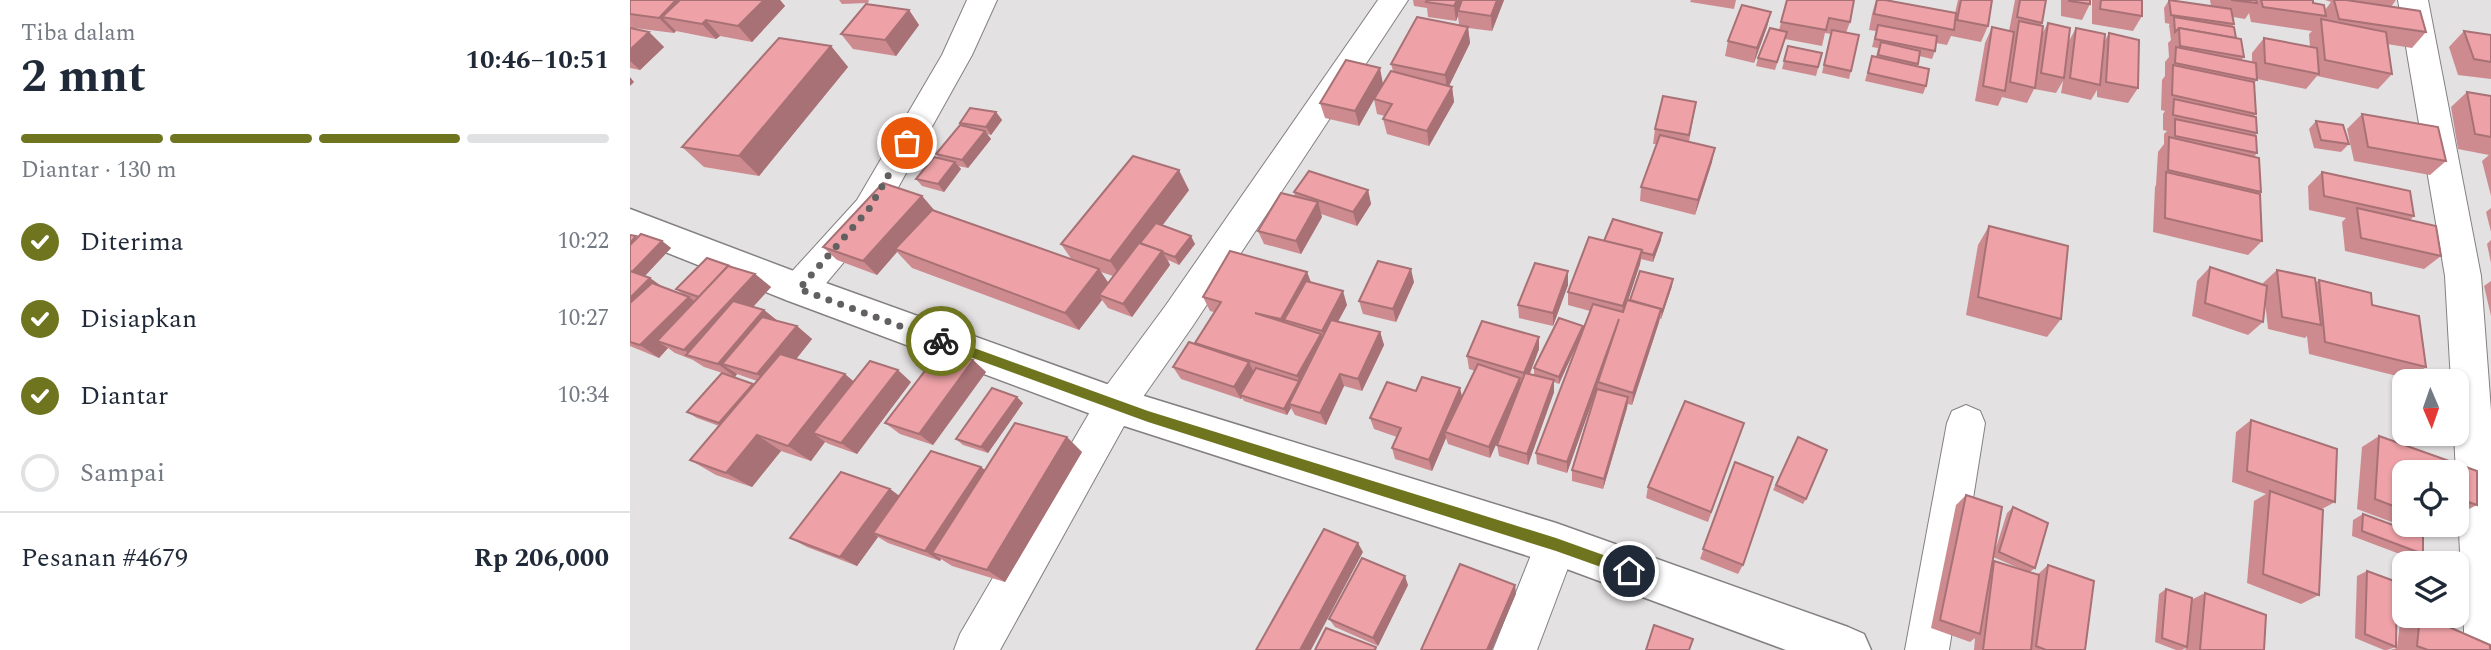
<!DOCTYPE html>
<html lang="id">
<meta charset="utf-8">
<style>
:root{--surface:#fff;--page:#f6f6f7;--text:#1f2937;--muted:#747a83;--line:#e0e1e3;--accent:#6f751e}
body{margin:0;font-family:Spectral,serif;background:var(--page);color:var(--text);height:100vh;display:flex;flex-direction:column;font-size:26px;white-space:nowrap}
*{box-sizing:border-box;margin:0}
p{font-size:23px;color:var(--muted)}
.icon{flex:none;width:38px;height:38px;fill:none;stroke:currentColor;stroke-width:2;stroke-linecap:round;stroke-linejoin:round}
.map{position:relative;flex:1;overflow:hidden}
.sheet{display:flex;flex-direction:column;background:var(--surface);width:630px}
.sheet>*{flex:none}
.needle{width:46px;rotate:178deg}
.tools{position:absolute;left:1762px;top:369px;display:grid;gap:14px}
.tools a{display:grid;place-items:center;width:77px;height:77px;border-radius:14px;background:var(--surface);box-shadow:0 2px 5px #0004;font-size:35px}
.pin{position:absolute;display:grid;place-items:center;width:60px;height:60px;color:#fff;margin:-30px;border:4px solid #fff;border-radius:50%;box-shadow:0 2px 7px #0007}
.courier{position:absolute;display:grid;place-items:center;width:70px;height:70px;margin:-35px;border:5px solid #6f751e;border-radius:50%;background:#fff;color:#222;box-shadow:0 2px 9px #0007}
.overview em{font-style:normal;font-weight:700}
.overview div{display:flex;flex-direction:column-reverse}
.overview{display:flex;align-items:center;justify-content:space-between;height:119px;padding:0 21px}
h1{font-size:46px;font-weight:700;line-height:52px}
.bar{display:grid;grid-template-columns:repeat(4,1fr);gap:10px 7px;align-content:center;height:84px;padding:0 21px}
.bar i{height:9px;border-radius:5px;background:var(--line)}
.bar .active{background:var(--accent)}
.bar p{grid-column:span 4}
.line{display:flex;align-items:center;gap:18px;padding:0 21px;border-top:2px solid var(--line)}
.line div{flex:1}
ol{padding:0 21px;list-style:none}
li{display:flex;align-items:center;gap:21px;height:77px}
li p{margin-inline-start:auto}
li .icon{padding:7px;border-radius:50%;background:var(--accent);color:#fff;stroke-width:4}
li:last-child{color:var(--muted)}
li i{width:38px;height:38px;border:4px solid var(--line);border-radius:50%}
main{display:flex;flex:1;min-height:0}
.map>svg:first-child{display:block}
</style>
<main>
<section class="sheet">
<div class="overview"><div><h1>2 mnt</h1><p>Tiba dalam</p></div><em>10:46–10:51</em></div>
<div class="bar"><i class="active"></i><i class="active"></i><i class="active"></i><i></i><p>Diantar · 130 m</p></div>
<ol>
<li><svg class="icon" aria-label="check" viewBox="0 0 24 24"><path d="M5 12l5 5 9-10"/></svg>Diterima<p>10:22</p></li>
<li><svg class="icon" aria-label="check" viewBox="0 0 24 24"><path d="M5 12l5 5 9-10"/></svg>Disiapkan<p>10:27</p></li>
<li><svg class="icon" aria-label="check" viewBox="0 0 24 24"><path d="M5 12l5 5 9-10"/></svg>Diantar<p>10:34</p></li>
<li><i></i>Sampai</li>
</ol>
<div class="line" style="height:91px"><div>Pesanan #4679</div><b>Rp 206,000</b></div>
</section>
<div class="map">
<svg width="1861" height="650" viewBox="0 0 1861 650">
<rect width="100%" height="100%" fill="#e4e1e2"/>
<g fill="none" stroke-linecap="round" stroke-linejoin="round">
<defs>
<g id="minor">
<polygon points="337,0 367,0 342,55 251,218 182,300 169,304 156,300 151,289 156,278 227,200 312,55"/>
<polygon points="748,0 778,0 562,327 499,417 370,650 324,650 330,634 471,393 536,305"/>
<polygon points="1768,0 1798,0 1851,276 1861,411 1861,650 1835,650 1824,434 1827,434 1827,382 1821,382 1815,276"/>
<polygon points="1336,405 1350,411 1355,423 1319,650 1275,650 1317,423 1322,411"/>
<polygon points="926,524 941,530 947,544 907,650 863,650 911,530"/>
</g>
<polygon id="tertiary" points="0,209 182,278 485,387 926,523 1218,627 1234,634 1241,650 1156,650 926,565 485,423 156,300 0,238"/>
</defs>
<use href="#minor" stroke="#848082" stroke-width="2"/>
<use href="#tertiary" stroke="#848082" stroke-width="3"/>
<use href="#minor" fill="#fff" fill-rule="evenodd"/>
<use href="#tertiary" fill="#fff" fill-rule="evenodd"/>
</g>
<g fill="#cd8b90" fill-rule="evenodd">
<polygon points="0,0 150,0 155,6 122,42 90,36 86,39 46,31 44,33 4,28 19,32 34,47 10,70 0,68"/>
<polygon points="209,0 239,0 238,3 212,4"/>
<polygon points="783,0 874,0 862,31 838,28 840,43 819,86 822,87 824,102 799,146 757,134 753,119 755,116 747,114 744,99 729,126 695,118 690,103 753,84 745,97 763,71 761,64 829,25 828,16 826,21 798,17 797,8 784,6"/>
<polygon points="1061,0 1106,0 1104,9 1060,2"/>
<polygon points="1157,0 1220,22 1216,33 1221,71 1219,79 1192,73 1201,34 1195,33 1192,46 1155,39 1145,70 1126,66 1128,58 1149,30"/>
<polygon points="1246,0 1325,13 1328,0 1362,0 1358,26 1351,42 1321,36 1317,45 1306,43 1305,51 1302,59 1289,56 1287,66 1296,86 1293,94 1235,81 1242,56 1246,57 1248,48 1242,47 1246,31 1239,30 1242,14"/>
<polygon points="1385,0 1416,0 1412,23 1411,26 1412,34 1418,23 1439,41 1446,28 1474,42 1479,33 1508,88 1498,103 1467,97 1467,90 1461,100 1431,93 1433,81 1426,93 1404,89 1397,103 1372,97 1368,106 1345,101 1355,43 1362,27 1379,31"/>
<polygon points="1431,0 1460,0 1460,4 1452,20 1431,16"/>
<polygon points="1462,0 1512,0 1512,16 1503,31 1462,24"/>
<path d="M1539 0 1581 6 1580 0H1683V3L1695 10 1701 2 1695 0H1766L1761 7 1796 32 1782 48 1757 44 1762 74 1748 89 1687 76 1676 89 1627 79 1624 84 1626 114 1623 117 1627 133 1625 136 1627 153 1624 157 1631 192 1629 194 1632 241 1618 255 1523 232 1525 187 1526 185 1528 152 1534 144V134L1537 131 1533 130V114L1535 111 1531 110 1532 80 1535 76V62L1539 57 1538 43 1541 40 1539 25 1540 24 1535 23 1534 8ZM1619 13 1621 22 1682 31 1679 34 1680 47 1634 38 1622 53V63L1611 60 1614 57 1602 27 1604 24 1603 17 1615 19Z"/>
<polygon points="279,10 289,25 266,56 223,49 211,34"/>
<polygon points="1141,12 1137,27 1124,63 1095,56 1098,41"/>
<polygon points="1834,31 1861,35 1861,79 1828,75 1819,47"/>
<polygon points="201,46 218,67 129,176 74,167 52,147"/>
<polygon points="1158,46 1192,53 1186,76 1152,69"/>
<polygon points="1837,92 1861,96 1861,196 1852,161 1859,155 1828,149 1821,107"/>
<polygon points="1066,102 1059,142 1082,162 1065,215 1010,201 1011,187 1027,144 1023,144 1025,129"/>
<polygon points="366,112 372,120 361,135 357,134 361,139 338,168 328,166 331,169 314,192 292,186 286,179 309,158 306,154 331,125 330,123"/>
<polygon points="1732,114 1816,161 1800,175 1724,161 1717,129"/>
<polygon points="1686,121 1719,144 1711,152 1684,148 1679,129"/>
<polygon points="1692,172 1784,216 1780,220 1811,256 1794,269 1715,251 1712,222 1716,218 1679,210 1678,186"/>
<path d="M559 190 532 226 565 244 549 265 538 260 540 265 502 317 478 308 472 300 449 330 282 268 267 252 247 275 207 260 193 247 292 196 304 210 442 260 431 244ZM471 272 483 276 478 283Z"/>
<polygon points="738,190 741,204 727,226 691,214 692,217 671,254 634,244 628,231 665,197 664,192"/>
<polygon points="1861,208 1861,232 1856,212"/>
<polygon points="1359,226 1431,319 1417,337 1336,315 1348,245"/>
<polygon points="0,235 7,238 32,241 41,248 15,276 20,278 34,288 55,296 46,289 125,274 141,287 123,307 134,310 148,321 167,326 182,339 166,359 223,381 281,382 227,454 199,444 195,442 181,461 151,451 122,487 86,475 60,460 89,426 67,418 57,412 124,385 127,381 107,374 105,377 74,367 63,360 45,353 38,348 29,358 0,346"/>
<polygon points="1031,240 1023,262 1011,259 1010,264 998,300 1000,300 1042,286 1031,319 1030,319 1002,405 998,404 973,489 942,481 942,470 967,388 937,473 907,464 906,453 948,342 929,384 924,382 924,392 898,465 869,456 867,445 875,424 860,458 818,444 816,438 802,471 765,459 762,448 767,437 744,429 740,418 832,398 845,371 839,369 837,356 909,337 909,349 900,374 904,375 904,368 953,326 952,331 960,311 938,305 938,292 974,241"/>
<polygon points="1861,240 1861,263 1857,244"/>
<polygon points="1580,267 1633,285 1633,283 1647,270 1685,283 1689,280 1742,305 1796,367 1779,379 1679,354 1677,336 1675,338 1638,329 1635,302 1633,322 1618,335 1562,316 1567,281"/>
<polygon points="938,271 938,285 923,326 889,318 888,305"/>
<polygon points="677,272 681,282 717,305 708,322 750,332 754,345 732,391 714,386 696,425 665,415 661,408 657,415 614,401 612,398 611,399 551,379 543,367 566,345 565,343 584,312 580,311 573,297"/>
<polygon points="1861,281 1861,316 1854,286"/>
<polygon points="784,282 766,322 733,314 729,301"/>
<polygon points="343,360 356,372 303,445 270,434 255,423"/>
<polygon points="393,403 358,453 333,445 326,439"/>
<polygon points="1621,420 1705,502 1692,509 1689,595 1671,604 1617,583 1624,501 1636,494 1602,482 1606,432"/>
<polygon points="1114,423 1078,522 1016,498 1018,487"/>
<polygon points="1749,436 1847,471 1847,505 1827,515 1827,472 1774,472 1774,525 1780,525 1775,527 1727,509 1732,447"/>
<polygon points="1168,437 1176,499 1173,504 1143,490"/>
<polygon points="452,452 375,582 322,566 311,559 310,561 258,543 248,537 227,566 177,547 160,538 260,489 269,496 351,467 355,470"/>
<polygon points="1105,462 1113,565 1108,574 1070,559"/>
<polygon points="1336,495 1362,563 1364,561 1396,571 1363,557 1377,513 1383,507 1405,568 1400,572 1407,575 1418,565 1455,650 1344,650 1345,638 1340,642 1301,628 1326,505"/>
<polygon points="1733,514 1793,554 1783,559 1722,536 1723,520"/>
<polygon points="1737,571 1766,647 1757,650 1754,650 1725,638 1727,576"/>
<polygon points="778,585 748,646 705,627 699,619"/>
<polygon points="1536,589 1561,600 1575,593 1634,650 1555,650 1556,648 1552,650 1546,650 1525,642 1529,594"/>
<polygon points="1786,616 1794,616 1860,650 1760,650 1767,648 1770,622"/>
</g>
<g fill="#a77175">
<polygon points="46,0 51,0 32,17 46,31 44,33 29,18"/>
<polygon points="134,0 150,0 155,6 122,42 108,26"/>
<polygon points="827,0 835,0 828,11 828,16 826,21 824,6"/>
<polygon points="867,0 874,0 862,31 861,16"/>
<polygon points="279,10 289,25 266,56 255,40"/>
<polygon points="1141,12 1137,27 1124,63 1127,48"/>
<polygon points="76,20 90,36 86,39 72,24"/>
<polygon points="838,27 840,43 817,90 815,75"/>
<polygon points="19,32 34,47 10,70 0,61 0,50"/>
<polygon points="201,46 218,67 129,176 109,156"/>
<polygon points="750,68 753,84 729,126 725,111"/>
<polygon points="0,77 4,82 0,86"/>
<polygon points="822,87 824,102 799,146 797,131"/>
<polygon points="366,112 372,120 361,135 356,127"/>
<polygon points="355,131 361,139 338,168 332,160"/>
<polygon points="1085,148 1082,162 1065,215 1068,200"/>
<polygon points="325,162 331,169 314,192 308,184"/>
<polygon points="549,170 559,190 492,279 480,261"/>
<polygon points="738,190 741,204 727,226 723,212"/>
<polygon points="292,196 304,210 265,249 267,252 247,275 233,261"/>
<polygon points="688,202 692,217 671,254 666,241"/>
<polygon points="1032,233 1031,240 1023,262 1023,255"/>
<polygon points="561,236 565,244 549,265 545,257"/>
<polygon points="32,241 41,248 10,281 0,274"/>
<polygon points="1012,250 1010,264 992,319 993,306"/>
<polygon points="532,251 540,265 502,317 493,304"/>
<polygon points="469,269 482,288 469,295 472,300 449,330 435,313"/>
<polygon points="781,269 784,282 766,322 763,309"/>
<polygon points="938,271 938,285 923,326 923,313"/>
<polygon points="677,272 682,286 654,320 658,330 657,332 651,319"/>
<polygon points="125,274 141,287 75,360 64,357 54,350"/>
<polygon points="20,278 38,291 0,331 0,298"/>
<polygon points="1043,279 1042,286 1031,319 1032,312"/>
<polygon points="713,291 717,305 696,343 692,331"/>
<polygon points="59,297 76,310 27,341 38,348 29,358 10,345"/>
<polygon points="1031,309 1029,322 1002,405 1003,393"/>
<polygon points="134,310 150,323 92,364 107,374 105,377 88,364"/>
<polygon points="989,319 968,382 967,388 937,473 937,462"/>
<polygon points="167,326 182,339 144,387 127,374"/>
<polygon points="953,326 952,333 929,384 929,377"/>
<polygon points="750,332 754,345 732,391 728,379"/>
<polygon points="691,334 695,346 659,404 661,408 657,415 654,409 669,381 667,376"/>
<polygon points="909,337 909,349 895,385 894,373"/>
<polygon points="343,360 356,372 303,445 289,434"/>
<polygon points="619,362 625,375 610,395 612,398 611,399 604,387"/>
<polygon points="268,370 281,382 227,454 211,443"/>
<polygon points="215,374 235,391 183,433 195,442 181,461 158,446"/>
<polygon points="710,374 714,386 696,425 690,413"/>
<polygon points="890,378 891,390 860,458 859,447"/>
<polygon points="924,380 924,392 898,465 897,454"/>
<polygon points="830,388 833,400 815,432 816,438 802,471 799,460"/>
<polygon points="387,397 393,403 358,453 351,447"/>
<polygon points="998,397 997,408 973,489 974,479"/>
<polygon points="127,435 151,451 122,487 96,473"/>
<polygon points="437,437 452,452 375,582 357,570"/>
<polygon points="351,467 364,478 302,553 311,559 310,561 295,551"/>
<polygon points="260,489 275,500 243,533 248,537 227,566 210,557"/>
<polygon points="728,543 733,552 681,650 670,650"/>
<polygon points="775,576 778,585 748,646 743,638"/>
<polygon points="885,585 886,594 862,650 857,650"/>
</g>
<g fill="#eea2a7" stroke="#a77175" stroke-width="2">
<polygon points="0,0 46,0 29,18 0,14"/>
<polygon points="50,0 134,0 108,26 76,20 72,24 32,17"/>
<polygon points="797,0 827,0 824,6 796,2"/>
<polygon points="832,0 867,0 861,16 828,11"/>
<polygon points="1157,0 1224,0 1220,22 1199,18 1196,30 1151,22"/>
<polygon points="1247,0 1255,0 1326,13 1324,30 1244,14"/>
<polygon points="1331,0 1362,0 1358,26 1327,20"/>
<polygon points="1390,0 1416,0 1412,23 1387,17"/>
<polygon points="1439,0 1460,0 1460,4 1439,1"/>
<polygon points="1471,0 1512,0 1512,16 1470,9"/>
<polygon points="1539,0 1601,9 1604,24 1541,15"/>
<polygon points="1601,0 1626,0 1627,3"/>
<polygon points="1631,0 1683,0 1683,3 1694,5 1696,16 1633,7"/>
<polygon points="1704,0 1716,0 1790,11 1796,32 1709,19"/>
<polygon points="236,4 279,10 255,40 211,34"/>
<polygon points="1112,5 1141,12 1127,48 1098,41"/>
<polygon points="787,17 838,27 815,75 761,64"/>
<polygon points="1544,17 1604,27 1606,38 1549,28 1545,32"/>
<polygon points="1691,19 1756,32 1762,74 1695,60"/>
<polygon points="1389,21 1413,26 1405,88 1380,82"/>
<polygon points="1418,23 1440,28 1434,78 1411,73"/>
<polygon points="1248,25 1307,36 1305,51 1245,39"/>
<polygon points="1362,27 1384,32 1375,91 1353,86"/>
<polygon points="0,28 19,32 0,50"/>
<polygon points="1140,28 1157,32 1147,62 1128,58"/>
<polygon points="1446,28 1475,34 1470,85 1440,78"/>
<polygon points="1549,28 1611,39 1614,57 1550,46"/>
<polygon points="1202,30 1229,35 1221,71 1194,65"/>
<polygon points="1834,31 1861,35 1861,62 1844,59"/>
<polygon points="1479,33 1509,40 1508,88 1476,82"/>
<polygon points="149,38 201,46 109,156 52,147"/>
<polygon points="1634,38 1687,48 1689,74 1635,63"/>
<polygon points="1251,42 1290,51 1288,64 1248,55"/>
<polygon points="1158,46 1192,53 1188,67 1154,61"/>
<polygon points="1546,47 1626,63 1627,80 1545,63"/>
<polygon points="1242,56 1299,69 1296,86 1238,73"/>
<polygon points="716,60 750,68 725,111 690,103"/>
<polygon points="1543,65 1624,82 1626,114 1542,95"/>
<polygon points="761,71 822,87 797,131 753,119 762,104 744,99"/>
<polygon points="1837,92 1861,96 1861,137 1845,134"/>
<polygon points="1033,96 1066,102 1059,135 1025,129"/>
<polygon points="1544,99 1626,117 1627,133 1543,115"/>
<polygon points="340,108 366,112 356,127 330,123"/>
<polygon points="1732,114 1808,127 1816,161 1738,147"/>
<polygon points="1545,119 1626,136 1627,153 1545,136"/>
<polygon points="1686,121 1713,125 1719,144 1691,140"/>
<polygon points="330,125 355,131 332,160 306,154"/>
<polygon points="1030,135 1085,148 1068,200 1011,187"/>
<polygon points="1539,137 1629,158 1631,192 1538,170"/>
<polygon points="503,156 549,170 480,261 431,244"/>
<polygon points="304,157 325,162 308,184 286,179"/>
<polygon points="679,171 738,190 723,212 664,192"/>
<polygon points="1536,172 1630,194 1632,241 1535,218"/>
<polygon points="1692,172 1780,191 1784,216 1694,196"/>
<polygon points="253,183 292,196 233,261 193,247"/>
<polygon points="651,193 688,202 666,241 628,231"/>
<polygon points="1727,208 1806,226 1811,256 1731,238"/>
<polygon points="302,210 469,269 435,313 265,249"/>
<polygon points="983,219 1032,233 1023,255 1011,252 1012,250 974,241"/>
<polygon points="526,223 561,236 545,257 534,253 532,251 510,243"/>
<polygon points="1359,226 1438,246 1431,319 1348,297"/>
<polygon points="11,234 32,241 2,272 0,271 0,245"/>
<polygon points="0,235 6,236 0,243"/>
<polygon points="959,237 1012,250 993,306 938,292"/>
<polygon points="509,243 532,251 493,304 469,295"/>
<polygon points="600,251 677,272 651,319 625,313 691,334 667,376 565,343 591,302 573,297"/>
<polygon points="77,258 100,266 98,266 69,297 46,289"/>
<polygon points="748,261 781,269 763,309 729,301"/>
<polygon points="905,263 938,271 923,313 888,305"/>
<polygon points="98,266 125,274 54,350 27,341"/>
<polygon points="1580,267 1637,286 1633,322 1575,303"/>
<polygon points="1647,270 1685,278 1691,325 1652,317"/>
<polygon points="0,271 20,278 0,298"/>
<polygon points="1010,271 1043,279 1032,312 1030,312 1031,309 1000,300"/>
<polygon points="1689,280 1741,293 1742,305 1789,316 1796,367 1695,342"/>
<polygon points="676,281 713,291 692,331 654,320"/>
<polygon points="22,283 59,297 10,345 0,342 0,303"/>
<polygon points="997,300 1031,309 1003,393 968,382 989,319 937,462 906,453 963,304 993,312"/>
<polygon points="103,301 134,310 88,364 56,355"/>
<polygon points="132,317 167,326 127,374 92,364"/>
<polygon points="929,318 953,326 929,377 904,368"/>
<polygon points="701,320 750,332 728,379 710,374 690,413 659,404"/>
<polygon points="852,321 909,337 894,373 837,356"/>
<polygon points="559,342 619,362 604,387 543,367"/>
<polygon points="311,350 343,360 289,434 255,423"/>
<polygon points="150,354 215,374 158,446 127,435 96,473 60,460"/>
<polygon points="240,361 268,370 211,443 183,433"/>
<polygon points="848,364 890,378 859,447 815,432"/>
<polygon points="626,368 669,381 654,409 610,395"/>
<polygon points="92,373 123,384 89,423 57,412"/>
<polygon points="895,373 924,380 897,454 867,445"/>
<polygon points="792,377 830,388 799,460 762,448 771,428 740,418 757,382 786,391"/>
<polygon points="362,388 387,397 351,447 326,439"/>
<polygon points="967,389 998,397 974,479 942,470"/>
<polygon points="1055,401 1114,423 1081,512 1018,487"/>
<polygon points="1621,420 1707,449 1705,502 1617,471"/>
<polygon points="385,423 437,437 357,570 302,553"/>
<polygon points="1749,436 1847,471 1847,505 1827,498 1827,472 1774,472 1774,510 1745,499"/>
<polygon points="1168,437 1197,450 1176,499 1146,485"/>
<polygon points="301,451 351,467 295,551 243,533"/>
<polygon points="1105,462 1143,477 1113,565 1073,549"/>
<polygon points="211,472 260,489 210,557 160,538"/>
<polygon points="1640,491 1693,510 1689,595 1633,574"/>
<polygon points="1336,495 1372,507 1350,634 1310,620"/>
<polygon points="1383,507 1418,523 1405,568 1369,552"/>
<polygon points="1733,514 1793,536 1793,554 1732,531"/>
<polygon points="694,529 728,543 670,650 626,650"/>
<polygon points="732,558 775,576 743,638 699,619"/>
<polygon points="1364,561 1409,575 1401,650 1353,650"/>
<polygon points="830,564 885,585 857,650 791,650"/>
<polygon points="1418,565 1464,581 1455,650 1416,650 1406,646"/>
<polygon points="1737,571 1767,582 1766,647 1735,634"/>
<polygon points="1536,589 1562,598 1557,647 1532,638"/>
<polygon points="1575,593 1636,615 1634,650 1570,650"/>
<polygon points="1790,616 1794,616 1860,645 1860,650 1798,650 1787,646"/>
<polygon points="1024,625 1063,639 1059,650 1016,650"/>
<polygon points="696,628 746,647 745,650 685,650"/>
</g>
<polygon fill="#6f751e" points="311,336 518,411 926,538 1004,566 1005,571 999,577 926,551 518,422 307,345 305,341"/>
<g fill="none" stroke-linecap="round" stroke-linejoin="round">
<polyline stroke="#626061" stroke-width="7" stroke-dasharray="0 12.6" points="277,143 239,209 169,289 311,341"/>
</g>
</svg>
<div class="tools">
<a><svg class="needle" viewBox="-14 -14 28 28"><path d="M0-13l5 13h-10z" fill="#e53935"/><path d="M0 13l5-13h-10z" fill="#747a83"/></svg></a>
<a><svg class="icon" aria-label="locate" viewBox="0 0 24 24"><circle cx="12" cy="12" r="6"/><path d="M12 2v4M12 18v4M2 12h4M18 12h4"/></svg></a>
<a><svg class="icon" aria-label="layers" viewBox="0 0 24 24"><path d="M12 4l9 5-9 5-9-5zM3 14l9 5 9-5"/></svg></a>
</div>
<div class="pin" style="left:277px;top:143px;background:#ea580c"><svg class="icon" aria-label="bag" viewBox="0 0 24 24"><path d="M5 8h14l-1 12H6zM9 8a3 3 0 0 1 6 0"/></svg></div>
<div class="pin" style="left:999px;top:571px;background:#1f2937"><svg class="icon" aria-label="home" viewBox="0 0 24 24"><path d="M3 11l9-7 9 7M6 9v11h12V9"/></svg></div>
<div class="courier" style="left:311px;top:341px"><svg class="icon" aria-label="bike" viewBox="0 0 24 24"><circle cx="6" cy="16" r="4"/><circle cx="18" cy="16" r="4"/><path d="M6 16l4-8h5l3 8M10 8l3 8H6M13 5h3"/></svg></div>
</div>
</main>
